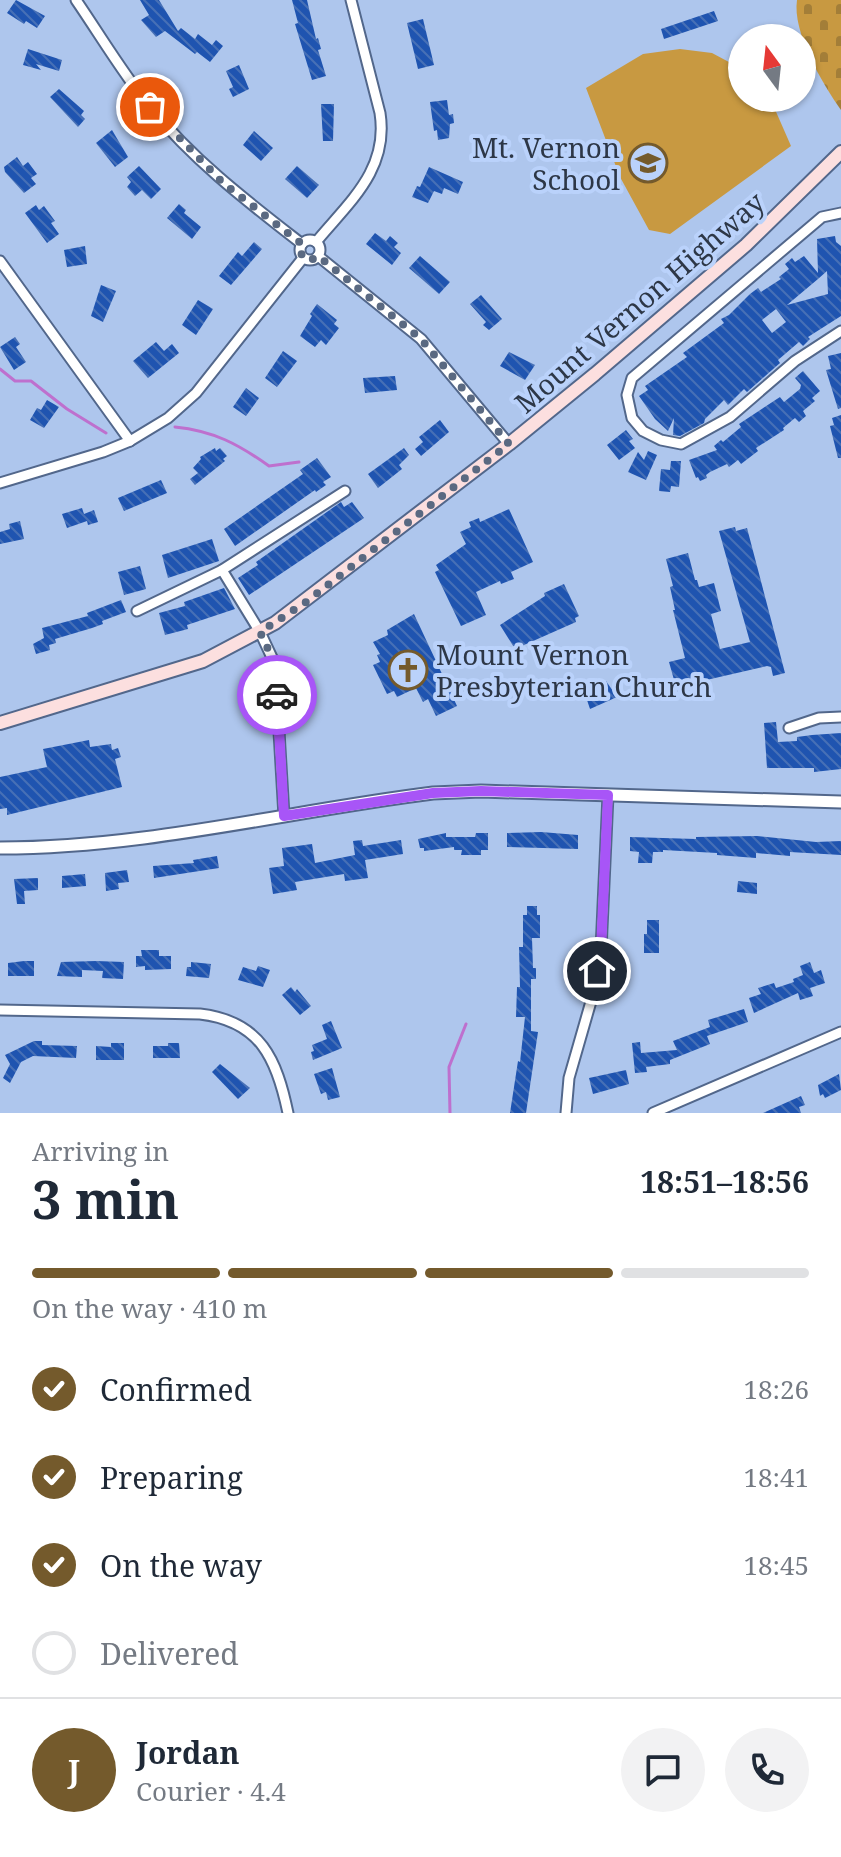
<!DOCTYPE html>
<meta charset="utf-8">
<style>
:root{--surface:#fff;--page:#f2f2f3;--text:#1f2937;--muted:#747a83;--line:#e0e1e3;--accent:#745a2c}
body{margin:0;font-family:"Noto Serif",serif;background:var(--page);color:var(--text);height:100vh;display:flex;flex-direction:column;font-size:30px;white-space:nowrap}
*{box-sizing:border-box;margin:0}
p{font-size:26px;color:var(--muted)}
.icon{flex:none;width:44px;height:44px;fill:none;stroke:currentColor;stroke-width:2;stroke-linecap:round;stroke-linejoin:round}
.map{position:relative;height:1113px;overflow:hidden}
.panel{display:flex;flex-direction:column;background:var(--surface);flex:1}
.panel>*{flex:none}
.needle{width:52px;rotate:345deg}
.controls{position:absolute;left:728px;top:24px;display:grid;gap:16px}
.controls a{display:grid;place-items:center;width:88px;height:88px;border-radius:50%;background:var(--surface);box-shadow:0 2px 6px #0004;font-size:40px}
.pin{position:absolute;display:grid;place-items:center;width:68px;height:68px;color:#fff;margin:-34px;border:4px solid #fff;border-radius:50%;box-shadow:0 2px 8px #0007}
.courier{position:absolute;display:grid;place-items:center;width:80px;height:80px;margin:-40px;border:6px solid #a855f7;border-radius:50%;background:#fff;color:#222;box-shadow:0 2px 10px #0007}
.summary em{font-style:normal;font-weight:700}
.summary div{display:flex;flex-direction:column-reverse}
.summary{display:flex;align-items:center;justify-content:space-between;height:136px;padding:0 32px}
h1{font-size:52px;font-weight:700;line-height:60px}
.bar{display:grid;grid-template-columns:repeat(4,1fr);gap:12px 8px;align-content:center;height:96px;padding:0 32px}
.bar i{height:10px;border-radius:6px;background:var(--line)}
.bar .selected{background:var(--accent)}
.bar p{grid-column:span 4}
.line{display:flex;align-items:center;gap:20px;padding:0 32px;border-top:2px solid var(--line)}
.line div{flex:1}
.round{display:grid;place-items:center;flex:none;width:84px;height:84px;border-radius:42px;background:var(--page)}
ol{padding:0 32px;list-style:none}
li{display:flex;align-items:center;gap:24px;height:88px}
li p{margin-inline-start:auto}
li .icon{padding:8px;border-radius:50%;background:var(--accent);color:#fff;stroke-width:4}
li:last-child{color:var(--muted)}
li i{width:44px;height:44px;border:4px solid var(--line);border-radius:50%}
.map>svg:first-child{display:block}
</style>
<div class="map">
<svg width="841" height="1113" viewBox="0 0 841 1113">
<defs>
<pattern id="cemetery-stones" width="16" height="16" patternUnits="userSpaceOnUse" patternTransform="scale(2)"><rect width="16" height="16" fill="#c89941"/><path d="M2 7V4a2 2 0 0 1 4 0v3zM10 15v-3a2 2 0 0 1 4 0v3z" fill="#a37e38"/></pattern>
<pattern id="building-back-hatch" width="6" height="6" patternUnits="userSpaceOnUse" patternTransform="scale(2)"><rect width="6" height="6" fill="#1f54b0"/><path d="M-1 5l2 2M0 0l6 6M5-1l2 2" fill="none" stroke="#4770b6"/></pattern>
</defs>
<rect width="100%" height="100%" fill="#aec6ed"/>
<path fill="url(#cemetery-stones)" d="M797 0H841V110C823 85 792 32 797 0Z"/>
<polygon fill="#c89941" points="680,49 712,53 742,69 742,98 770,98 791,146 670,234 649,230 620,177 586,88 643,54"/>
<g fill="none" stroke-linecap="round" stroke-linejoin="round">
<g stroke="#be70ce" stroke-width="3">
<polyline points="0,369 15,381 31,381 67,409 106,433"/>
<path d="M175 427C214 431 238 444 269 466L299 462"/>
<polyline points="450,1113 449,1067 466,1024"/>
</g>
</g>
<g fill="url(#building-back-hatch)" fill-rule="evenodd">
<polygon points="16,0 45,16 37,28 26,21 24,24 7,13"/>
<polygon points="140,0 159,0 178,31 181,28 195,39 198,34 212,45 216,40 223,46 210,62 197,52 195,54 165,31 156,37 141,20 149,15"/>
<polygon points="292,0 307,0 316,39 318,38 321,49 318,50 326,76 312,80 295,24 298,23"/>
<polygon points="714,11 718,21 664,39 661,29"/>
<polygon points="423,19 434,65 418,69 407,23"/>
<polygon points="28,49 62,60 59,71 36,64 41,70 23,65"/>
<polygon points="239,65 249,89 233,97 229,89 233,87 226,71"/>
<polygon points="59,89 84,111 81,115 85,119 78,127 50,97"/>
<polygon points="447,100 449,115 453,114 454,123 450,124 449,138 438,140 437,130 434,131 430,102"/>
<polygon points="321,104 334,104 333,141 323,141"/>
<polygon points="112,130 128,157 115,167 96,143"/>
<polygon points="254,131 273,148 261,161 243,145"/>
<polygon points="17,157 23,166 28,162 37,174 31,178 36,184 24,193 5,172 4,167"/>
<polygon points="139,166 161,189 151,199 142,190 135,196 127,187 131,182 127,177"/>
<polygon points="297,166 319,185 307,198 285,179"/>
<polygon points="429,167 463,182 458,194 444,188 442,194 434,191 428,203 412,197 417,186 420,187"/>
<polygon points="179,204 186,210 184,213 201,227 192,239 167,218"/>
<polygon points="36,205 39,210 44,206 55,221 51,223 59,234 47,243 25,213"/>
<polygon points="375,233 386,241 390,236 398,243 394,247 401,253 392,265 366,244"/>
<path d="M835 236 836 242 841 246V316L808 337 810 339 803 346 799 342 778 360 780 363 747 392 744 389 728 405 724 400 705 419 704 423 680 436 673 435 674 418 668 431 655 419 639 396 648 390 645 386 687 357 683 353 724 323 721 319 729 315 750 294 758 288 761 292 781 279 779 277 789 269 785 264 792 258 795 262 804 256 818 273 817 239ZM827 271 828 294 787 305 818 279ZM776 309 786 322 772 333 762 320Z"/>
<polygon points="254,242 262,249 231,285 219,276 238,252 242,256"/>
<polygon points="85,246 87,264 67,267 64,250"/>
<polygon points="420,256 450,282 439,294 409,268"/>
<polygon points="101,285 116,291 103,322 91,316"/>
<polygon points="481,295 502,319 489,330 483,325 486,322 470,304"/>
<polygon points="198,300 213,309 196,335 182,325"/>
<polygon points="317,304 337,320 334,324 339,328 326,345 321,340 315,347 300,336 312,316 310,314"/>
<polygon points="15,337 20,344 16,347 26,362 14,370 0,347"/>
<polygon points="156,342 164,351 172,344 179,353 148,378 133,361"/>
<polygon points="283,351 297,361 277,387 265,378"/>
<polygon points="509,352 535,365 525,380 500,366"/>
<polygon points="841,353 841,408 838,409 826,370 831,369 828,356"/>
<polygon points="803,371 820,391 812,398 815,401 803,411 806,416 799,422 795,418 783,428 784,430 756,448 758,451 741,464 738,460 729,467 727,464 710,472 706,475 707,478 700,481 698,477 696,478 689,460 717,450 714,446 721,440 723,442 741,427 739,424 780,397 784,402 800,389 801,385 795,378"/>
<polygon points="395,376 397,390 365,393 363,378"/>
<polygon points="246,388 259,398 246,416 233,407"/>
<polygon points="47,400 59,407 44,428 30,420 37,408 41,410"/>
<polygon points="841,415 841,458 838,458 830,426 834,425 832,418"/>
<polygon points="440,420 449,432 421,456 415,449 423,442 419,437"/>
<polygon points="626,430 633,439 629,441 635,448 619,460 607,445"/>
<polygon points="215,448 216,451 220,448 227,456 223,459 225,461 195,485 190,479 198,473 193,468 201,459 200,457"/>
<polygon points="404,448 409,455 399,465 402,469 378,488 368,474"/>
<polygon points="648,451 657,455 646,480 628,472 638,452 644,460"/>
<polygon points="317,458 331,477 323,482 326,485 316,492 315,490 235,546 224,529 303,474 300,470"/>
<polygon points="671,461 681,461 679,487 671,486 670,492 659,491 661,469 670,470"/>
<polygon points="161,480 167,493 124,511 118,498"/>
<polygon points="341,502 344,507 352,502 364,518 249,595 238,578 258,565 256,562"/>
<polygon points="82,508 84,514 94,510 98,522 88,525 87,521 67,528 62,514"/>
<polygon points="509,509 533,562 511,572 514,579 501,584 500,581 476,592 486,615 461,626 435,572 439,570 436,565 466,544 460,532 471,527 469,522 479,518 480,522"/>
<polygon points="20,521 24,539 0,544 0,532 10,529 9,524"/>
<polygon points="735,527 736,531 747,528 785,673 773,676 771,667 767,666 676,687 669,662 685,658 673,610 675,610 670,587 673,586 666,559 688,553 695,580 697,580 699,587 714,583 721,611 711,614 720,649 750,642 719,531"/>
<polygon points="212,539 219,561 168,578 162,555"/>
<polygon points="140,566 146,589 124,595 118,572"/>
<polygon points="564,584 579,616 575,618 576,622 515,649 500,625 545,596 544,593"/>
<polygon points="224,588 235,609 187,625 188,629 165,635 159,613 185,606 184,602"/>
<polygon points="121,600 126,612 102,621 103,624 92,628 55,639 56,643 49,645 50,650 36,654 33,644 44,638 42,628 88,616 87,613"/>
<polygon points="414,614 457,706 436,716 428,699 423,702 416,688 397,697 394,691 387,694 373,665 380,662 377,655 380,654 373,642 388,635 387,630"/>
<polygon points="606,681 617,697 590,709 584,691"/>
<polygon points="776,722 778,742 797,741 797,737 812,735 841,733 841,769 814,772 814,768 767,768 764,723"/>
<polygon points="89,740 90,747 111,744 112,750 118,748 121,757 115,759 122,787 7,815 7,808 0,809 0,777 47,767 43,749"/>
<polygon points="541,832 578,835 578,849 507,847 507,833"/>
<polygon points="446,833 446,837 475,837 476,833 488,833 488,850 481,850 481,855 461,855 462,850 454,850 454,847 424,851 424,848 420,848 418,839"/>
<polygon points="757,836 816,842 841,841 841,855 790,852 790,856 756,853 756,858 717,855 717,853 663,850 663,852 653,852 652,863 638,863 639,852 630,851 630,837 696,839 696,837"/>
<polygon points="362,840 363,846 401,840 403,854 365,860 368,878 345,881 344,874 295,882 297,890 273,894 269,868 284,866 282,848 312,844 315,863 355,855 353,841"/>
<polygon points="217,856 219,868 154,878 153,866 194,863 193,860"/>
<polygon points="127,870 129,882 118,883 119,889 106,891 105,873"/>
<polygon points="85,874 86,886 62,888 62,876"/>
<polygon points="38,878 38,890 24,891 25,904 17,904 14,879"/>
<polygon points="738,881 757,883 757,894 737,892"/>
<polygon points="527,906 537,906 537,915 540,915 540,938 532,938 533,968 536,968 536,979 531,979 531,1031 538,1032 526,1113 510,1113 518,1061 520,1062 525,1017 516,1017 517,987 520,987 519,947 523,947 523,915 527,915"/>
<polygon points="647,920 659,920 659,953 644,953 644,934 647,934"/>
<polygon points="141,950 159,950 159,956 171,956 171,969 145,970 145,966 136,967 136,956 142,956"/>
<polygon points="24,961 34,961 34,976 8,976 8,963"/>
<polygon points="96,961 124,962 123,979 102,978 103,971 82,970 82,977 57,976 61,962"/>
<polygon points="191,962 211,964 209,978 186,976 187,967 191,967"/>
<polygon points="810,962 814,973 821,970 825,983 810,988 813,996 800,1000 798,993 754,1013 749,998 761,994 758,988 774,983 776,988 794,982 793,979 803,975 800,966"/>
<polygon points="258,966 270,970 263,987 238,980 243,967 256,971"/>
<polygon points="291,987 295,992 297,989 311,1006 300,1015 282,995"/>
<polygon points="744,1009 748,1022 707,1036 710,1044 670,1060 670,1064 646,1067 647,1072 635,1073 632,1043 640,1042 641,1053 677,1050 673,1041 710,1027 708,1020"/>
<polygon points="331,1021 342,1048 313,1060 311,1052 314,1051 312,1045 327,1039 322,1025"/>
<polygon points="34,1041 42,1041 42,1045 77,1046 76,1058 33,1056 21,1062 10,1083 3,1078 10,1064 5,1055"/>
<polygon points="111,1043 124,1043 124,1060 96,1060 96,1046 111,1047"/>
<polygon points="168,1043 179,1043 180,1058 153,1058 153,1046 168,1046"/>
<polygon points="220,1064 250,1088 238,1099 212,1072"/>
<polygon points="332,1068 340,1097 328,1100 326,1092 321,1094 314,1074"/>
<polygon points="626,1070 629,1084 593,1094 589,1078"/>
<polygon points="839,1074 841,1090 825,1098 823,1094 820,1096 818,1085"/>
<polygon points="801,1096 805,1105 799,1107 801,1113 763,1113"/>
</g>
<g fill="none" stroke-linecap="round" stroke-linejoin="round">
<defs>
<g id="minor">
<path d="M76 0C100 35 123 74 150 107 194 161 248 202 302 244"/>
<polyline points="841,213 822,217 632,378 627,395 632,418 643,431 661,440 681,444 730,417 795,361 841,331"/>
<circle cx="310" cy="250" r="10"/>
<path d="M316 242C349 202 389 170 380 113L351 0"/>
<polyline points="318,256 421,339 509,444"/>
<polyline points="0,261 130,441"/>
<polyline points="0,483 103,452 130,441 168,418 196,393 303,258"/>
<polyline points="222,570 260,632 275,664 284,816"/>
<polyline points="137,611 222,570 345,491"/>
<polyline points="789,728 819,718 841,717"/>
<path d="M0 1010 200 1014C261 1021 277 1060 288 1113"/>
<polyline points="566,1113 569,1078 594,991 601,950 608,795"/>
<polyline points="653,1113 841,1032"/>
</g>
<path id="tertiary" d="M0 848C146 848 288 811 433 793L481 791 841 802"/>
<polyline id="secondary" points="0,723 203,661 275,623 509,444 595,374 746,245 841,152"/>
</defs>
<use href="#minor" stroke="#52678b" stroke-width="13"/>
<use href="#tertiary" stroke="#52678b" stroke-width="15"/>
<use href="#secondary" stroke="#52678b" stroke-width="16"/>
<use href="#minor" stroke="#fff" stroke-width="9"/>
<use href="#tertiary" stroke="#fff" stroke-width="11"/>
<use href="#secondary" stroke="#fcdfdf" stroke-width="12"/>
</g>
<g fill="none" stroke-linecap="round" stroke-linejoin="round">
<polyline stroke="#5a6981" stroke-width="8" stroke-dasharray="0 14.4" points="150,107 223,183 302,244 300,250 303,258 311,260 318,256 421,339 509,444 306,602 260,632 275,664 277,695"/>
<polyline stroke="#a855f7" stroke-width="10" points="277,695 284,816 433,793 481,791 608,795 601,950 597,971"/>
</g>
<defs>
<symbol id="school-ring" viewBox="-11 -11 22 22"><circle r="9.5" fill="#bad2fb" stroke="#745a2c" stroke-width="1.5"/><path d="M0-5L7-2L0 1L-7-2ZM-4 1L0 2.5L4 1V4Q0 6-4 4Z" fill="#745a2c"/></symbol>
<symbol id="church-ring" viewBox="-11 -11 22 22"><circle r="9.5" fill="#bad2fb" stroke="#745a2c" stroke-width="1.5"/><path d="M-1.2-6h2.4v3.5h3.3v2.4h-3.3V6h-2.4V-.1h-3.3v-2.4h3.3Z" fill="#745a2c"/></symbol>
</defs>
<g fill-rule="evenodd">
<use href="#school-ring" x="626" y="141" width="44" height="44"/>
<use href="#church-ring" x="386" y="648" width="44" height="44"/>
</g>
<g text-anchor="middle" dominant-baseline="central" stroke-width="8" stroke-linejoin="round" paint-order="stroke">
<g font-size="28" fill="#2d3747" stroke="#bad2fb" text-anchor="end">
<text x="620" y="147">Mt. Vernon<tspan x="620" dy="32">School</tspan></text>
<text x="436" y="654" text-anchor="start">Mount Vernon<tspan x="436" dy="32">Presbyterian Church</tspan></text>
</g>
<g font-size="28" fill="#2d3747" stroke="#bad2fb">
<text transform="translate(639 302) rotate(-41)">Mount Vernon Highway</text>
</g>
</g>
</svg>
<div class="controls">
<a><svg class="needle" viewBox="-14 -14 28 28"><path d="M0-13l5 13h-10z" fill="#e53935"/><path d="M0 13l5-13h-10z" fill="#747a83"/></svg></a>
</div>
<div class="pin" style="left:150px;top:107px;background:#ea580c"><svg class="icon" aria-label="bag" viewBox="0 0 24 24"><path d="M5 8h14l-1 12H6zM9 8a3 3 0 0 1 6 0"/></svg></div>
<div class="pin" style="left:597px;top:971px;background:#1f2937"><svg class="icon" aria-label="home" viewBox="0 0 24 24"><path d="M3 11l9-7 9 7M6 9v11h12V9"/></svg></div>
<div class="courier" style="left:277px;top:695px"><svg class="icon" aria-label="car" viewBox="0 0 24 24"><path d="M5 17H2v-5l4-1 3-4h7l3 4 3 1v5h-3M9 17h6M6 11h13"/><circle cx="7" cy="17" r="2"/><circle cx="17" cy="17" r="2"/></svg></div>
</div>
<section class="panel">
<div class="summary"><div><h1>3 min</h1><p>Arriving in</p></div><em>18:51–18:56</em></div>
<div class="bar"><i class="selected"></i><i class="selected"></i><i class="selected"></i><i></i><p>On the way · 410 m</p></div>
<ol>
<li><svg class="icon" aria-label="check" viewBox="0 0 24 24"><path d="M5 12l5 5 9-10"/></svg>Confirmed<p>18:26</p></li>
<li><svg class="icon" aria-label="check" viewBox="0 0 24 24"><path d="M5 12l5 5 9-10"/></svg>Preparing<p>18:41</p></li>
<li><svg class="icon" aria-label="check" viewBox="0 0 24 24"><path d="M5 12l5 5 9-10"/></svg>On the way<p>18:45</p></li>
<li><i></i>Delivered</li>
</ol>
<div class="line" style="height:144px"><b class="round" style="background:var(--accent);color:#fff">J</b><div><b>Jordan</b><p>Courier · 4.4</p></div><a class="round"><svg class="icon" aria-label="chat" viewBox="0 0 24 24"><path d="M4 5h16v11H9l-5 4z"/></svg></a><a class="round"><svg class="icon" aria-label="phone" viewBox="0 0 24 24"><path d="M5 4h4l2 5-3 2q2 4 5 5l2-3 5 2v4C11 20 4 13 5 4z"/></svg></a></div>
</section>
